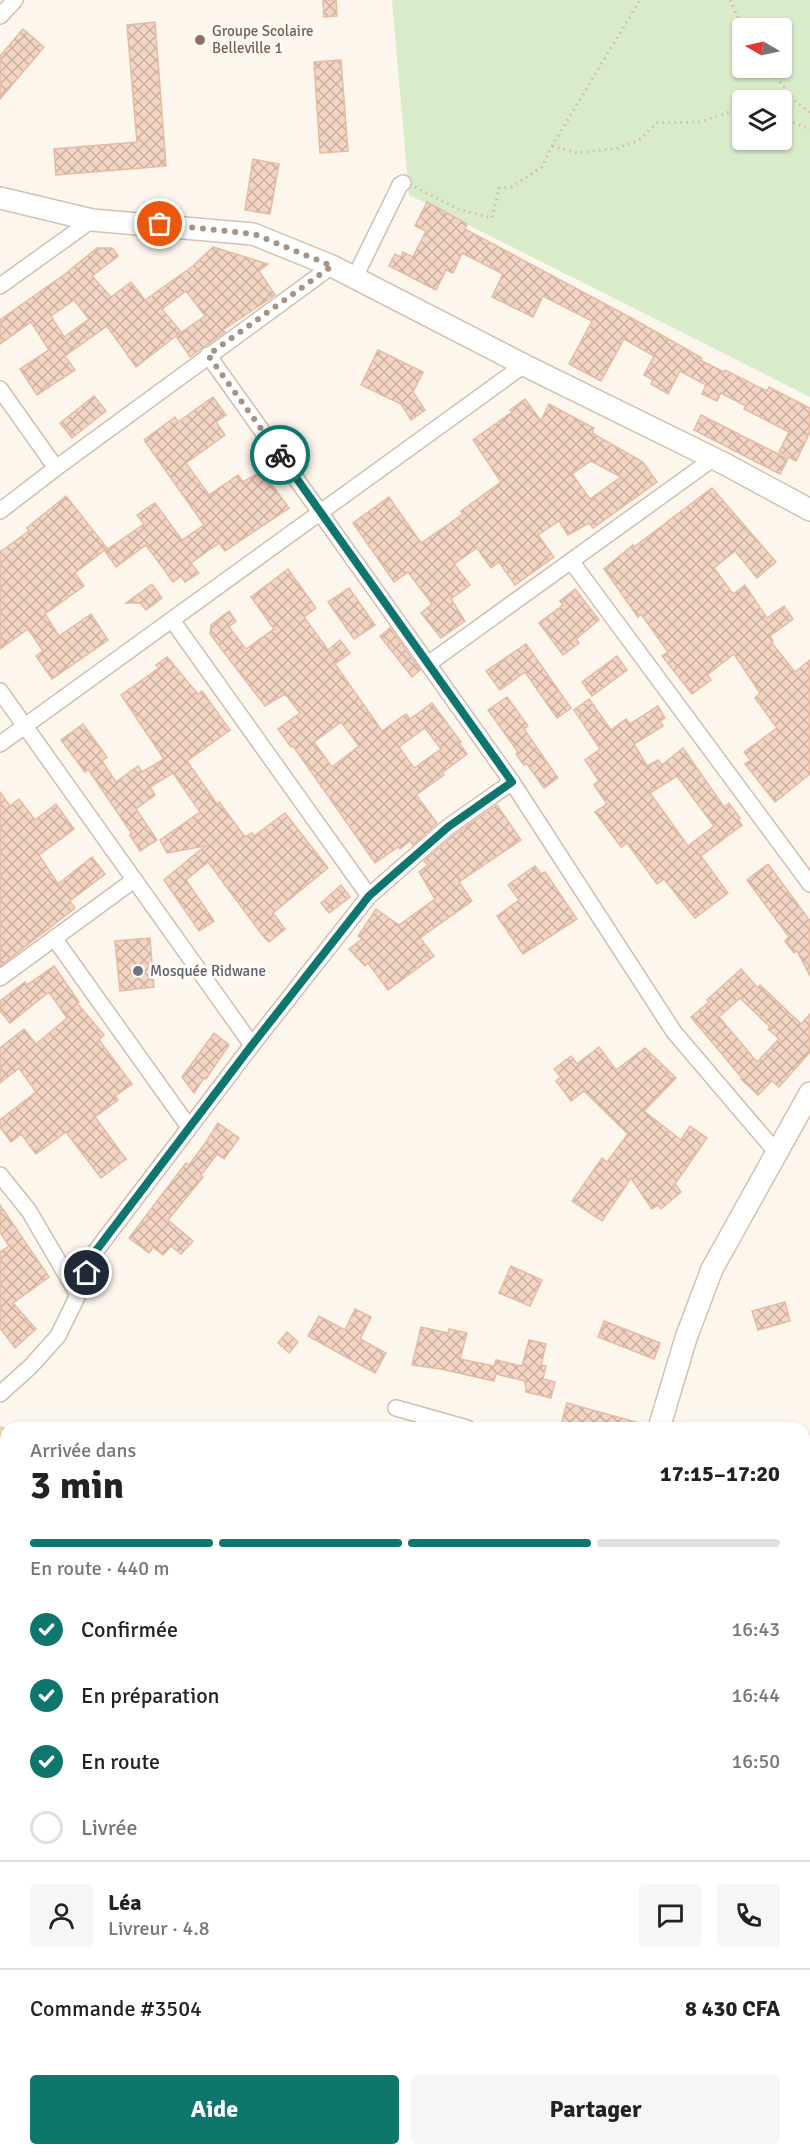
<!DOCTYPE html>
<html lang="fr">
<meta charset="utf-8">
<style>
:root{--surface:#fff;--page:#f6f6f6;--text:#222;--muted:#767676;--line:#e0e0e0;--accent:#0f766e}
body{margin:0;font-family:Signika,sans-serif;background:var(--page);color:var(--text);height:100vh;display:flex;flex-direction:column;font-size:22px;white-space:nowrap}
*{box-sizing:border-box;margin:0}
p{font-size:20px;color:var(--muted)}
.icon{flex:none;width:33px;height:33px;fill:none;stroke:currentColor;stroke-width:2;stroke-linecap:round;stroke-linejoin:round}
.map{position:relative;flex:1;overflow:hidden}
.details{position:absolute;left:0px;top:1422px;width:810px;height:734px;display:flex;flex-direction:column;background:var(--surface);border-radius:18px 18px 0 0;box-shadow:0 2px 4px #0004}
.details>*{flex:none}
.needle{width:39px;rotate:279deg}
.buttons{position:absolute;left:732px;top:18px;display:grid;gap:12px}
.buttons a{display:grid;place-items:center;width:60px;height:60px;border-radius:6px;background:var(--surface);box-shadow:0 2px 4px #0004;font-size:30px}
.pin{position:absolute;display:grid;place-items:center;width:51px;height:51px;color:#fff;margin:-26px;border:3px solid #fff;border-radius:50%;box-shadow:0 2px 6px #0007}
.courier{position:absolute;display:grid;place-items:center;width:60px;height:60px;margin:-30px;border:4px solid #0f766e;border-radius:50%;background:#fff;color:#222;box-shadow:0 2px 8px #0007}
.overview em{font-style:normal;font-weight:700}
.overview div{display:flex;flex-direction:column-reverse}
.overview{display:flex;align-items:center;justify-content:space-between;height:102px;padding:0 30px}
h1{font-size:39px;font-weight:700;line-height:45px}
.bar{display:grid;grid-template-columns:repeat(4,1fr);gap:9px 6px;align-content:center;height:72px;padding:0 30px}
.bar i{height:8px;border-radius:4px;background:var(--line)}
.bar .selected{background:var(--accent)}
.bar p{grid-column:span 4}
.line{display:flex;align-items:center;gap:15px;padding:0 30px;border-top:2px solid var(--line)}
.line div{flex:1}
.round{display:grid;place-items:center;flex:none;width:63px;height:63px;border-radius:6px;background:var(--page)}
ol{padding:0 30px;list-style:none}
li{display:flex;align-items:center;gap:18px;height:66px}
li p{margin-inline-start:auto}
li .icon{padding:6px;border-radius:50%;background:var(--accent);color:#fff;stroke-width:4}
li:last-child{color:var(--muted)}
li i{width:33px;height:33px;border:3px solid var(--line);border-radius:50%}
.button{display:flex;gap:12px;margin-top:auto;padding:12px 30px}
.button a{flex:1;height:69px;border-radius:6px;background:var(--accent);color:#fff;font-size:24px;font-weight:700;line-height:69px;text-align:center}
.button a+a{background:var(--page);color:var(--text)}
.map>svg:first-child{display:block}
</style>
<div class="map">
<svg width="810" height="2155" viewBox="0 0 810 2155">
<defs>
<pattern id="building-cross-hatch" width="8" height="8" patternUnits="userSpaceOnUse" patternTransform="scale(1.5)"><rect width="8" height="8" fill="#f3d5c3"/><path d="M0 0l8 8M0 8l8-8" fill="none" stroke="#cab0a1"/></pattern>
</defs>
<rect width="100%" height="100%" fill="#fdf6ec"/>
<path fill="#d8ecc9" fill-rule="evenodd" d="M392 0H810V397L409 195ZM742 28H782V68H742ZM742 100H782V140H742Z"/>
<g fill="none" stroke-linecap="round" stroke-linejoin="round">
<g stroke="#a5d3da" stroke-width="4.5">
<polyline points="0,2088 6,2090"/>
<polyline points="242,2150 267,2155"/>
<polyline points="781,2155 785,2152 810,2149"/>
</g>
</g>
<g fill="url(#building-cross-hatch)" stroke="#e6bba3" stroke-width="1.5" fill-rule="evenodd">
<polygon points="323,0 336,0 337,16 324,17"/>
<polygon points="155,22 166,166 56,175 54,149 137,142 127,25"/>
<polygon points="23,29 44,47 0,99 0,56"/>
<polygon points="341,60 348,151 320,153 314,62"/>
<polygon points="253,159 279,164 270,214 245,210"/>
<polygon points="427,202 467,224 465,229 635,320 702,358 700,360 724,372 725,370 767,391 769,387 810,408 810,432 796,461 779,452 789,432 744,409 746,406 721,393 717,401 702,394 706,385 680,371 668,394 651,384 653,380 644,375 654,356 624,339 601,381 569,364 592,321 543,296 533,317 492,297 503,274 462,253 453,273 446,270 436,290 389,266 395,254 401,257 403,252 413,257 426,231 415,226"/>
<path d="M213 247 268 264 259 271 275 295 223 330 225 332 190 357 176 336 205 316 186 291 162 309 181 332 136 367 107 326 65 356 75 370 37 395 20 369 49 350 31 322 0 344V320L65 274 97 248H112L118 256 92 276 111 297 131 282 145 300 193 266ZM74 300 89 319 64 337 51 316Z"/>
<polygon points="378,350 423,372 413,392 425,410 411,420 401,404 361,385"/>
<polygon points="94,396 106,411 72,438 60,423"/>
<polygon points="213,397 226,415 216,422 225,435 186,463 209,495 238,475 243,482 262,471 289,508 225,551 219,543 191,563 199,573 185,582 181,576 173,582 146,545 116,567 105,551 144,524 137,515 155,503 182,540 204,525 144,440 175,417 178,422"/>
<path d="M525 399 541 421 549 404 594 428 592 433 643 462 657 482 593 528 589 523 568 535 559 521 538 535 554 557 515 585 499 562 491 568 477 548 454 564 470 585 451 599 465 621 441 638 421 613 432 604 408 572 394 582 353 523 389 497 421 543 463 514 461 511 501 482 473 440 512 412 510 410ZM591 461 621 477 590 499 572 474Z"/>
<polygon points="701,415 788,459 780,474 694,430"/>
<polygon points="712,488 776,562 757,578 735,551 714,568 733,594 745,585 767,618 784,606 793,619 770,636 773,641 771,642 795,672 810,660 810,774 775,802 745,764 751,760 744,752 777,728 755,698 760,693 734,654 707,675 711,680 692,694 662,656 668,652 641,614 638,617 604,569 633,545 634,547"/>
<polygon points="66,496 107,548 75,573 84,586 45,614 59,636 91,614 108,640 52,679 36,656 43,651 28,629 0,649 0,552 29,531 27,528"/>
<path d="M288 569 316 608 304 617 328 650 340 640 350 653 335 664 382 731 406 714 410 719 432 703 461 742 459 743 467 754 442 773 444 775 416 795 437 823 413 845 410 841 400 849 398 847 375 863 293 746 291 747 278 729 300 713 285 694 265 706 210 634 211 625 229 611 236 621 229 627 246 649 274 629 251 597ZM341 722 359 746 332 767 314 742ZM425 728 441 749 414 768 399 747Z"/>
<polygon points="152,584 162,598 146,610 140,603 126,603"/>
<polygon points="349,588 375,625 354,639 328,602"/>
<polygon points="575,589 599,620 576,639 579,643 563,655 539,623 563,605 560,601"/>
<polygon points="390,628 420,670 412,677 380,636"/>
<polygon points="526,644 571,708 557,718 525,672 500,690 486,671"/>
<polygon points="617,656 627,670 592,696 582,682"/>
<polygon points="167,657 198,694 202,691 230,730 187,761 217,804 219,802 245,837 252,833 254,836 285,813 328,868 273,913 285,929 269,942 263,936 208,862 186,880 214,921 199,931 164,880 205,846 167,853 160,840 200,812 173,773 150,787 155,795 136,809 157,840 140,851 130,835 132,834 88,769 85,772 61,740 83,724 107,757 102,761 116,782 138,766 142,772 164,759 121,695 159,668 156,665"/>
<polygon points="507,697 528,726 524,729 558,778 544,788 527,764 524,765 516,754 518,752 488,710"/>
<path d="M589 699 611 730 626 719 630 724 658 706 665 718 660 721 663 726 634 744 647 766 658 760 662 765 683 748 724 807 729 803 740 818 738 819 742 825 701 856 728 893 695 918 664 879 657 884 627 843 621 847 595 812 607 804 594 785 599 781 585 760 600 749 574 710ZM677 776 714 826 688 846 650 793Z"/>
<polygon points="0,792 10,806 19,799 35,820 56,804 74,829 39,855 58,884 92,857 105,874 70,901 75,908 0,966"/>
<polygon points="497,805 521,840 459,882 472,901 420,938 434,956 388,990 368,963 365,966 349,949 362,939 358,936 376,909 399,925 435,899 419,872 428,865 424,861 454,835"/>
<polygon points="768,864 810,921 810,976 797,951 794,953 785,941 789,937 747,880"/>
<polygon points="535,866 541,874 545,872 577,919 523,954 497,916 519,900 508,885"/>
<polygon points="341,885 350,897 329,913 321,903"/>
<polygon points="150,938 154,987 120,991 115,941"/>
<polygon points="54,966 79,1002 77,1003 104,1035 99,1040 132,1084 115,1096 118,1100 95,1117 126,1159 101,1178 66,1132 36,1154 21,1134 11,1142 0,1127 0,1120 36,1092 19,1068 0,1083 0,1048 24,1029 36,1044 67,1018 49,992 10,1023 0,1011 0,1001 25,982 27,985"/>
<path d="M741 969 758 988 760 985 801 1024 810 1014V1052L779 1087 772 1081 758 1095 741 1079 742 1078 691 1017 709 1002 707 1000ZM740 998 770 1027 768 1029 779 1039 757 1062 719 1017Z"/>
<polygon points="214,1033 229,1045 206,1079 204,1078 194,1093 182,1077"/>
<polygon points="599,1047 616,1070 645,1048 676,1078 644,1111 681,1140 690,1126 707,1138 675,1184 681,1192 661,1209 658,1205 652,1209 631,1178 602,1221 572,1201 602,1158 607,1162 628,1134 584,1091 571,1101 556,1081 561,1077 554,1069 571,1056 577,1064"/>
<polygon points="218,1123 239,1138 224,1159 217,1154 201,1175 203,1177 168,1220 193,1241 181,1254 171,1246 163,1255 153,1247 149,1253 129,1238 186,1163 189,1165 204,1145"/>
<polygon points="0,1205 49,1277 13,1303 36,1329 15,1348 0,1328 0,1252 9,1246 0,1232"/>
<polygon points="511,1266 542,1280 530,1306 499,1293"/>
<polygon points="785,1302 790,1321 758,1330 752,1311"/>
<polygon points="355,1309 371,1317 360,1339 386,1353 375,1373 308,1336 319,1316 345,1330"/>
<polygon points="604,1321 660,1343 654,1359 598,1337"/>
<polygon points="421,1327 448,1333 449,1329 467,1333 460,1359 494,1366 496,1360 522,1366 529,1340 546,1344 541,1365 546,1366 543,1379 555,1382 551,1398 526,1392 525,1381 496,1374 494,1381 441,1369 412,1365"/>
<polygon points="287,1332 298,1342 289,1353 278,1343"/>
<polygon points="567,1403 643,1424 643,1428 560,1428"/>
</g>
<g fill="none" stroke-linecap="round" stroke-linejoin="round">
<defs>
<polyline id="lane" points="804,1485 810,1483"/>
<g id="street">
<polyline points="0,16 15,0"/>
<polyline points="354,279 400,185 403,183"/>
<polyline points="0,286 92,220"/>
<polyline points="208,355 512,782 674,1032 777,1153"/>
<polyline points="0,389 56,468"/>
<polyline points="0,511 56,468 332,266"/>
<polyline points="571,561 810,884"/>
<polyline points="172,620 369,896"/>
<polyline points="428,664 714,458"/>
<polyline points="0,691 252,1045"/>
<polyline points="0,744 524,365"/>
<polyline points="54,938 189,1127"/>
<polyline points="0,978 134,880"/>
<polyline points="0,1175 29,1211 78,1295"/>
<polyline points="0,1394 31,1366 58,1336 78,1295 95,1252 252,1045 369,896 448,827 512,782"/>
<polyline points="396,1408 467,1428"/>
</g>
<g id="secondary">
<polyline points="0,198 92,220 253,234 332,266 524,365 725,464 810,510"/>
<polyline points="659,1428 686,1338 712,1269 810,1093"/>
<polyline points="465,2155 466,2150"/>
</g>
<g id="primary">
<polyline points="0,1440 6,1449"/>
<polyline points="411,2150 412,2155"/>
</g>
</defs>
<use href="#lane" stroke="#d1beb0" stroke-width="10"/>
<use href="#street" stroke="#d1beb0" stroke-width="18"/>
<use href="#secondary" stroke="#d6c0b0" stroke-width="24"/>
<use href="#primary" stroke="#dad1cd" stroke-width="27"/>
<g stroke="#d9b8a5" stroke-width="3" stroke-dasharray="1.5 4.5" stroke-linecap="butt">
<polyline points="730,0 743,28"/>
<polyline points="768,68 797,103 810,112"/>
<polyline points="782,118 810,129"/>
<polyline points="552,146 577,153 618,148 639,140 657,123 700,122 742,108"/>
<polyline points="415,187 458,209 492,218 499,188 511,187 542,167 552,146 640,0"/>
<polyline points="0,1520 6,1520"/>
<polyline points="0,2021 6,2023"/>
</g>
<use href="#lane" stroke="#fff" stroke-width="8"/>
<use href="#street" stroke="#fff" stroke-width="15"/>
<use href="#secondary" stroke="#fff" stroke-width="21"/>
<use href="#primary" stroke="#fbd9a5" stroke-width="24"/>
</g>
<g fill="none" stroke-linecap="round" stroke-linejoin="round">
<polyline stroke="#a89285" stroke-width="6" stroke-dasharray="0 10.8" points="160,224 254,234 332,266 208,355 280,455"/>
<polyline stroke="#0f766e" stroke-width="8" points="87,1273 95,1252 252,1045 369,896 448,827 512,782 280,455"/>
</g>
<circle fill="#8d6e63" stroke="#fffaf3" stroke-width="2" cx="200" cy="40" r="6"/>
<circle fill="#6b7280" stroke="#fffaf3" stroke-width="2" cx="138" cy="971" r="6"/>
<g text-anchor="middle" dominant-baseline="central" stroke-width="6" stroke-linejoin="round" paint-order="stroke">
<g font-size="15" fill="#785e54" stroke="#fffaf3" text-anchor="start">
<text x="212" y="31">Groupe Scolaire<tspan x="212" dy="17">Belleville 1</tspan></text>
</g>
<g font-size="15" fill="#5b616d" stroke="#fffaf3" text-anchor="start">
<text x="150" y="971">Mosquée Ridwane</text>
</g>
</g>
</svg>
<div class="buttons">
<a><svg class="needle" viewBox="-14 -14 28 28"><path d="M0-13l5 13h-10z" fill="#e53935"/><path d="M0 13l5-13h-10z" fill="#767676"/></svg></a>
<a><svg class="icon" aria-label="layers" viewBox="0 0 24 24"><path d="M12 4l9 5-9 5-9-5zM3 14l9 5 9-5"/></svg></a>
</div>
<div class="pin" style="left:160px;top:224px;background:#ea580c"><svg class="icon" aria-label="bag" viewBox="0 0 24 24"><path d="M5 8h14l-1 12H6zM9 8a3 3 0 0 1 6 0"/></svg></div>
<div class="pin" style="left:87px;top:1273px;background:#1f2937"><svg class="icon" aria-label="home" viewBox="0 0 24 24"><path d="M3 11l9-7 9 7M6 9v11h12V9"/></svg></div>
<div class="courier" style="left:280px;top:455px"><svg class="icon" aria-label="bike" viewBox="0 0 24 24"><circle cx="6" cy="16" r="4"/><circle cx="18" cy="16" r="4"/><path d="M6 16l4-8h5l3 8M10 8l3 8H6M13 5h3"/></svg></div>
<section class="details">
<div class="overview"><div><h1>3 min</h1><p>Arrivée dans</p></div><em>17:15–17:20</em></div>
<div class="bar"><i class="selected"></i><i class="selected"></i><i class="selected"></i><i></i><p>En route · 440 m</p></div>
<ol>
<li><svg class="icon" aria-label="check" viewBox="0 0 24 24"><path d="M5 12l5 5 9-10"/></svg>Confirmée<p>16:43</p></li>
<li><svg class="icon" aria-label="check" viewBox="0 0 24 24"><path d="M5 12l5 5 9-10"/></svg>En préparation<p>16:44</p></li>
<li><svg class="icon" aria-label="check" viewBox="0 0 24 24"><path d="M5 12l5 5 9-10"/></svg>En route<p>16:50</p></li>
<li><i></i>Livrée</li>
</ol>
<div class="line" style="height:108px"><a class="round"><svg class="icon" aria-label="person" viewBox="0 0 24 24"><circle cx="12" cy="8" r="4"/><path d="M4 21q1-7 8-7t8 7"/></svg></a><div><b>Léa</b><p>Livreur · 4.8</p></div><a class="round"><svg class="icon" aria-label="chat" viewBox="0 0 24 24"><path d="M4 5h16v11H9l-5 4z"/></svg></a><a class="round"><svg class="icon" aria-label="phone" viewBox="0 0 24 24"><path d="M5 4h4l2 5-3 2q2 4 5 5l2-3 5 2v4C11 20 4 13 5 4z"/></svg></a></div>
<div class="line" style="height:78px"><div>Commande #3504</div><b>8 430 CFA</b></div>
<div class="button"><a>Aide</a><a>Partager</a></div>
</section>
</div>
